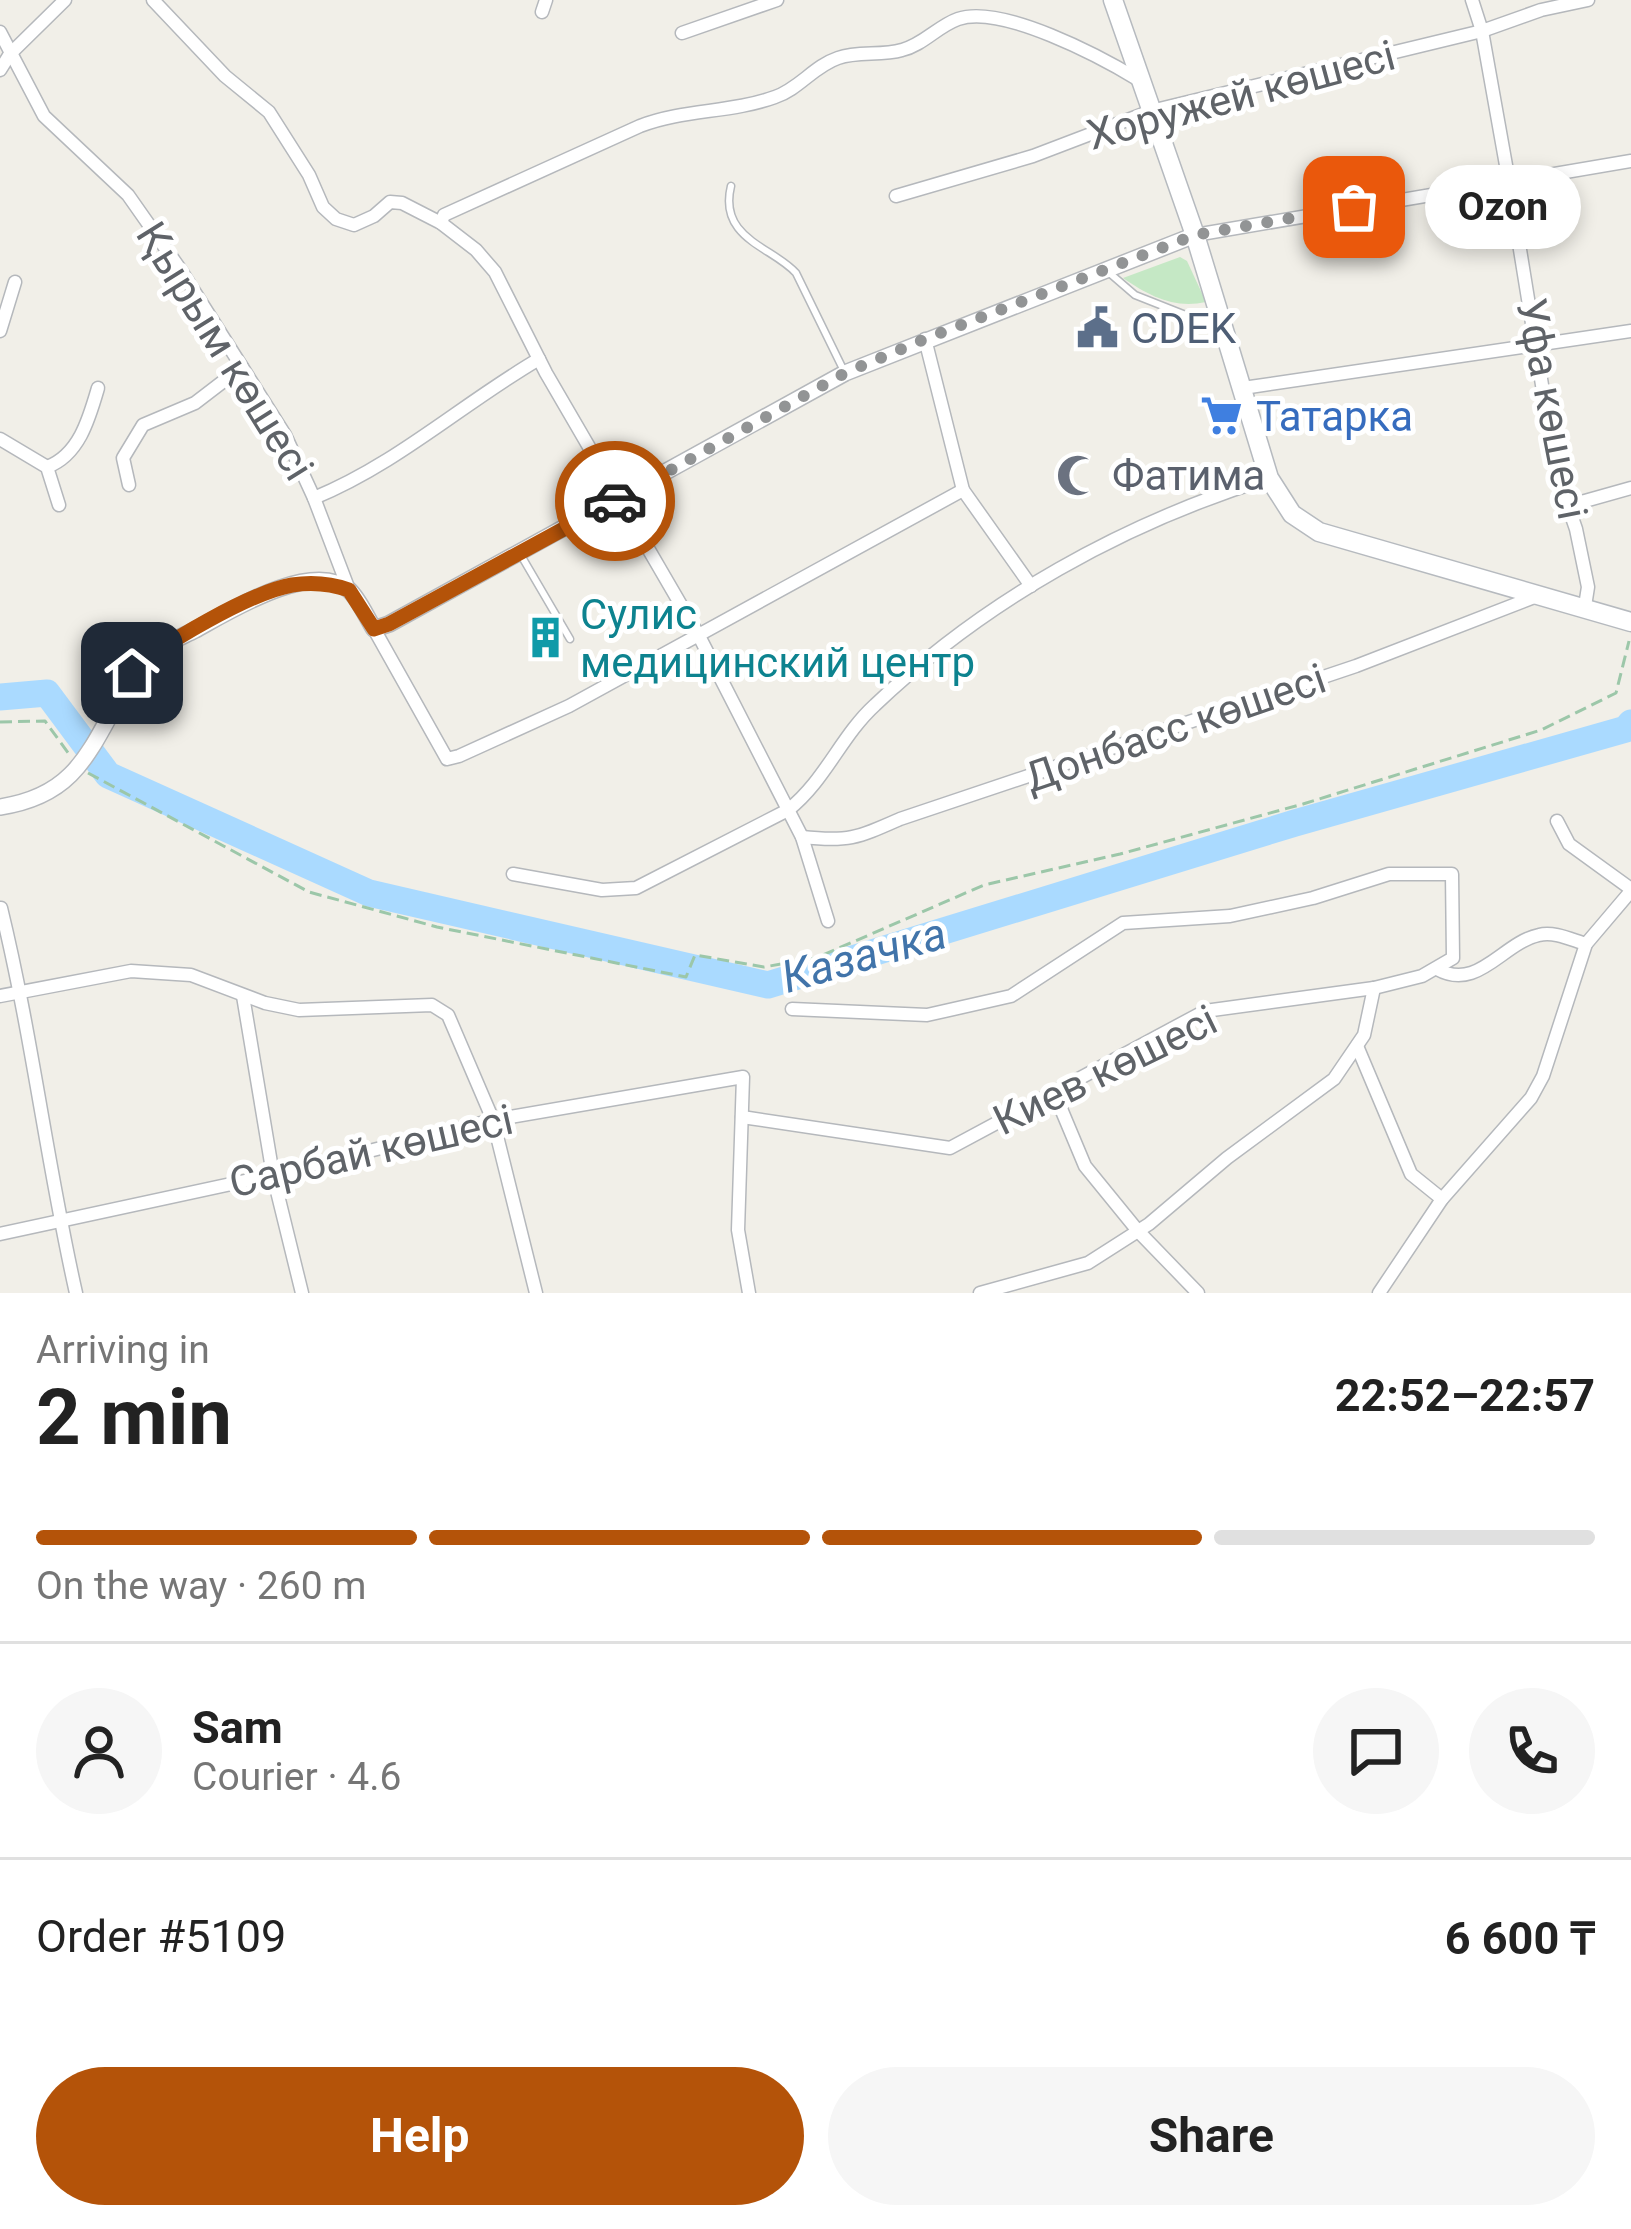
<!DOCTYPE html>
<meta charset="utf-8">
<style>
:root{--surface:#fff;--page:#f6f6f6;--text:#222;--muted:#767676;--line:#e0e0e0;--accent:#b45309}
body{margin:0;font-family:Roboto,sans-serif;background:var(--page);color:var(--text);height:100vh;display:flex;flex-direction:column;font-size:45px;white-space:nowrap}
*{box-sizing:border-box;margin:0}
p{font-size:39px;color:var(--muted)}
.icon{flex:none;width:66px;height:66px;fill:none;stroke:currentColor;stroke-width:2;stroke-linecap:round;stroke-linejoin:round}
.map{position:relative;height:1293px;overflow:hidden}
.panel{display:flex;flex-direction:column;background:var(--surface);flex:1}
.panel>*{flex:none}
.pin{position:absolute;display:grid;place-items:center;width:102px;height:102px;color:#fff;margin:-51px;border-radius:24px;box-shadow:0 6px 18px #0006}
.courier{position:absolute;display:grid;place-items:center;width:120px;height:120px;margin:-60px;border:9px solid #b45309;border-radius:50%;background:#fff;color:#222;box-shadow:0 3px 15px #0007}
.bubble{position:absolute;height:84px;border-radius:42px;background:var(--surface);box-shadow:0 6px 18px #0003;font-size:39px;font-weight:700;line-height:84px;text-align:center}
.headline em{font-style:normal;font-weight:700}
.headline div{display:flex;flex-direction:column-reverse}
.headline{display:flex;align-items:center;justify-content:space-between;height:204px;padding:0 36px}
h1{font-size:78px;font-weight:700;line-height:90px}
.bar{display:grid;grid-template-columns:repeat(4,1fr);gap:18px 12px;align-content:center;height:144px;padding:0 36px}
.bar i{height:15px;border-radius:9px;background:var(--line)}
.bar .current{background:var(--accent)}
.bar p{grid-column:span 4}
.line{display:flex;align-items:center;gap:30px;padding:0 36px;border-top:3px solid var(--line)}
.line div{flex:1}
.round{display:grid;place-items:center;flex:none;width:126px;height:126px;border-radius:63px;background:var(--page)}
.button{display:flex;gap:24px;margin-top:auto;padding:24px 36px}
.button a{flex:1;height:138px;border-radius:72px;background:var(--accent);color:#fff;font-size:48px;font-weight:700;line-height:138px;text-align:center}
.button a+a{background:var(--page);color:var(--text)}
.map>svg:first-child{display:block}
</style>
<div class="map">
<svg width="1631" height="1293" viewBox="0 0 1631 1293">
<rect width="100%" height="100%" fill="#f1efe8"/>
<path fill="#c5e8c5" d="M1180 257 1187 261 1206 302C1174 309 1149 296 1123 278Z"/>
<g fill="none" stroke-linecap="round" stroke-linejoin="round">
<polyline stroke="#aadaff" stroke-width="27" points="0,697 47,693 108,775 369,893 768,985 1295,823 1626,729 1631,723"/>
<defs>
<g id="service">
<path d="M731 186C718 239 773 247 796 273L843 369"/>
<polyline points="1106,270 1135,295 1216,327"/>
<polyline points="522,557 570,639"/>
</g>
<g id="minor">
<polyline points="153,0 225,76 269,112 309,175 323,207 336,219 354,225 374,216 390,202 402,203 441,223 476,250 495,272 546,373 699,636 802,837 828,921"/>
<polyline points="1472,0 1482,31 1509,182 1556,471 1576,529 1588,587 1585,606"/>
<polyline points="542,12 546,0"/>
<polyline points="0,32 44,116 128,195 180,269 285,435 314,498 349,590"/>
<polyline points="682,33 777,0"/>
<polyline points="0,70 10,54 65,0"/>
<polyline points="896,196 1033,156 1151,111 1482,31 1541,10 1588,0"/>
<path d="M441 223 444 215 640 126C684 109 731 113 775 97 799 89 814 66 838 58 858 51 881 56 902 50 923 45 938 26 958 19 1002 4 1101 57 1139 80"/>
<polyline points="1195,235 1631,161"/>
<polyline points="0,331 15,282"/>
<polyline points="925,339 963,490 1031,586"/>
<polyline points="1243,388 1631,331"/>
<polyline points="0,439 47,467 59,505"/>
<path d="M47 467C79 455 89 419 98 388"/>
<polyline points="129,485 123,458 143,425 195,403 242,367"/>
<path d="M314 498C397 464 462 404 539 359"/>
<polyline points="1567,506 1631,488"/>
<polyline points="374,629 447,759 459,756 569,706 963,490"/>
<polyline points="1557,821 1569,844 1631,889"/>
<path d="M802 837C849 842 857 838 900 819L1356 666 1537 596"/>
<path d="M513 874 602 890 636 888 788 810C825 781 841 736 875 705 985 600 1124 523 1269 478"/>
<path d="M1 908C32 1035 47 1165 76 1293"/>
<path d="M1437 969C1478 992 1502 943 1539 935 1554 931 1572 940 1586 944"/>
<polyline points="0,996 131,971 191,975 265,1003 299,1010 432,1005 448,1015 493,1120 536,1293"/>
<polyline points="243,996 273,1175 302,1293"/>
<polyline points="1357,1046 1411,1174 1442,1199"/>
<polyline points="1054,1092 1085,1166 1138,1231 1198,1293"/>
<polyline points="742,1117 950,1148 1205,1011 1374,988 1422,976 1453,958 1452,874 1389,874 1313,898 1230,916 1123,923 1011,996 927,1015 792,1009"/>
<polyline points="0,1234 273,1175 493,1120 743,1077 738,1230 749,1293"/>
<polyline points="980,1293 1088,1263 1149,1224 1227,1158 1334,1079 1364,1035 1374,988"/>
<polyline points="1379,1293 1442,1199 1531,1098 1543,1076 1586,944 1631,891"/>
</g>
<path id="tertiary" d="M0 807C73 796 88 755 121 695 128 681 134 668 146 657 160 646 179 638 195 630 228 612 312 559 349 590 359 599 367 618 374 629L389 624 845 373 1195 235"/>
<polyline id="secondary" points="1113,0 1195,235 1269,478 1292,514 1319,532 1631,622"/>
</defs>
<use href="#service" stroke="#b5b8bc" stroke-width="9"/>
<use href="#minor" stroke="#b5b8bc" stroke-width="15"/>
<use href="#tertiary" stroke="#b5b8bc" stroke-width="18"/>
<use href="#secondary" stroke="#b6babf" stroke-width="21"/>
<g stroke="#9cc7a9" stroke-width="3" stroke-dasharray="12 6" stroke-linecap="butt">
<polyline points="0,722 45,721 69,754"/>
<polyline points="88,773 309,892 437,927 686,977 695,955 764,967 816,958 984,885 1120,854 1303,804 1541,730 1616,693 1629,641"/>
</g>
<use href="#service" stroke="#fff" stroke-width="6"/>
<use href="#minor" stroke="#fff" stroke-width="12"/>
<use href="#tertiary" stroke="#fff" stroke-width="15"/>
<use href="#secondary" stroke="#fff" stroke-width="18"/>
</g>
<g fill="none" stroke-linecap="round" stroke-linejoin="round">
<polyline stroke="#929495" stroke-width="12" stroke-dasharray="0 21.6" points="615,501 845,373 925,339 1195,235 1354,207"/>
<path stroke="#b45309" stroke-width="15" d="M132 673C159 644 253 592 292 585 312 582 329 583 349 590L374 629 389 624 615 501"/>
</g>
<defs>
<symbol id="civic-bare" viewBox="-9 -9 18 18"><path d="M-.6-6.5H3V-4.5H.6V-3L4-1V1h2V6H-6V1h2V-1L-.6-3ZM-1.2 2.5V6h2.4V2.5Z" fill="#5c6f8a" stroke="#fff" stroke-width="2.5" paint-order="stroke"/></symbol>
<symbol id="supermarket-bare" viewBox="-9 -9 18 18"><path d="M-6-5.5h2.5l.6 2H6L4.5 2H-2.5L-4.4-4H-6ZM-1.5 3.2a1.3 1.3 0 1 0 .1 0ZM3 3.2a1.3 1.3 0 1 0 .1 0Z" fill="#3f7fe0" stroke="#fff" stroke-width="2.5" paint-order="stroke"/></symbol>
<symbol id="mosque-bare" viewBox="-9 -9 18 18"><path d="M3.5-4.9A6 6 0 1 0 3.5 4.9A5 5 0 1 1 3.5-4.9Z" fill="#6b7280" stroke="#fff" stroke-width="2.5" paint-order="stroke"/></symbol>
<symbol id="building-bare" viewBox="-9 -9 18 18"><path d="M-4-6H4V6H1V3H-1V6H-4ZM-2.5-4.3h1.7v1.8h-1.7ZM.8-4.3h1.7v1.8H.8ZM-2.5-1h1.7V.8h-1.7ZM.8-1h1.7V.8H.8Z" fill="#0f9aa8" stroke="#fff" stroke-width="2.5" paint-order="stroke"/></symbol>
</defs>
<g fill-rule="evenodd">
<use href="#civic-bare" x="1068" y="298" width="59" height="59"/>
<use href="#supermarket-bare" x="1192" y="386" width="59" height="59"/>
<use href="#mosque-bare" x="1048" y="446" width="59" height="59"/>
<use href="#building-bare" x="516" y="608" width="59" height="59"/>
</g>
<g text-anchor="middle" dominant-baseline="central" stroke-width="10" stroke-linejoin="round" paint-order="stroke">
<g font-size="42" fill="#5f6368" stroke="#fff">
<text transform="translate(1241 95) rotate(-15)">Хоружей көшесі</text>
<text transform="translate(225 351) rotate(58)">Қырым көшесі</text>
<text transform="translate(1552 409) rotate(79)">Уфа көшесі</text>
<text transform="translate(1175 728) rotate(-19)">Донбасс көшесі</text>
<text transform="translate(1105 1070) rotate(-26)">Киев көшесі</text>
<text transform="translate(371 1151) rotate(-13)">Сарбай көшесі</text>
</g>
<g font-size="42" fill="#4e5e75" stroke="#fff" text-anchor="start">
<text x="1131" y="328">CDEK</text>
</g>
<g font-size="42" fill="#366cbe" stroke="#fff" text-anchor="start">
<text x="1256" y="416">Татарка</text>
</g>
<g font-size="42" fill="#5b616d" stroke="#fff" text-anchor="start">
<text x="1112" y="475">Фатима</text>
</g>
<g font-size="42" fill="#0d838f" stroke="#fff" text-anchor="start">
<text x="580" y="614">Сулис<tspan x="580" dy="48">медицинский центр</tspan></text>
</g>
<g font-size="45" font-style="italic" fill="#4174aa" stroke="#fff">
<text transform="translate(864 955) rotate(-16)">Казачка</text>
</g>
</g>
</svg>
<div class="pin" style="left:1354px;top:207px;background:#ea580c"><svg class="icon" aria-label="bag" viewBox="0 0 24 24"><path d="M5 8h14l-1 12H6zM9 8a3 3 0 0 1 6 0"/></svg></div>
<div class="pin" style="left:132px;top:673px;background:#1f2937"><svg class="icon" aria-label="home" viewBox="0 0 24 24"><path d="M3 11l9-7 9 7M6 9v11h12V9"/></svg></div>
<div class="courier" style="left:615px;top:501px"><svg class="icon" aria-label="car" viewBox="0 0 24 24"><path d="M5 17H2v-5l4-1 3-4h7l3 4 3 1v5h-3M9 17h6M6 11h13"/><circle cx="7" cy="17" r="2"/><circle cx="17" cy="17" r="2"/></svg></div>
<div class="bubble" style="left:1425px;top:165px;width:156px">Ozon</div>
</div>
<section class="panel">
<div class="headline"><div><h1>2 min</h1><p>Arriving in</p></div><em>22:52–22:57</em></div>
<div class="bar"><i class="current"></i><i class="current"></i><i class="current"></i><i></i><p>On the way · 260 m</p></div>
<div class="line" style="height:216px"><a class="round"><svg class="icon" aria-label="person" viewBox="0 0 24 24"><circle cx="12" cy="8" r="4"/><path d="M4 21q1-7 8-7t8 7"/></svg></a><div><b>Sam</b><p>Courier · 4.6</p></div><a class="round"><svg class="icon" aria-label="chat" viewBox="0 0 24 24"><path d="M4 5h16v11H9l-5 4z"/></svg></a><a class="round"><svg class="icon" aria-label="phone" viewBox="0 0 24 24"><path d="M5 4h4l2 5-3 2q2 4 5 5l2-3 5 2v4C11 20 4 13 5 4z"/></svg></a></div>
<div class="line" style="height:156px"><div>Order #5109</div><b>6 600 ₸</b></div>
<div class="button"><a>Help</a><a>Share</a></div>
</section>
